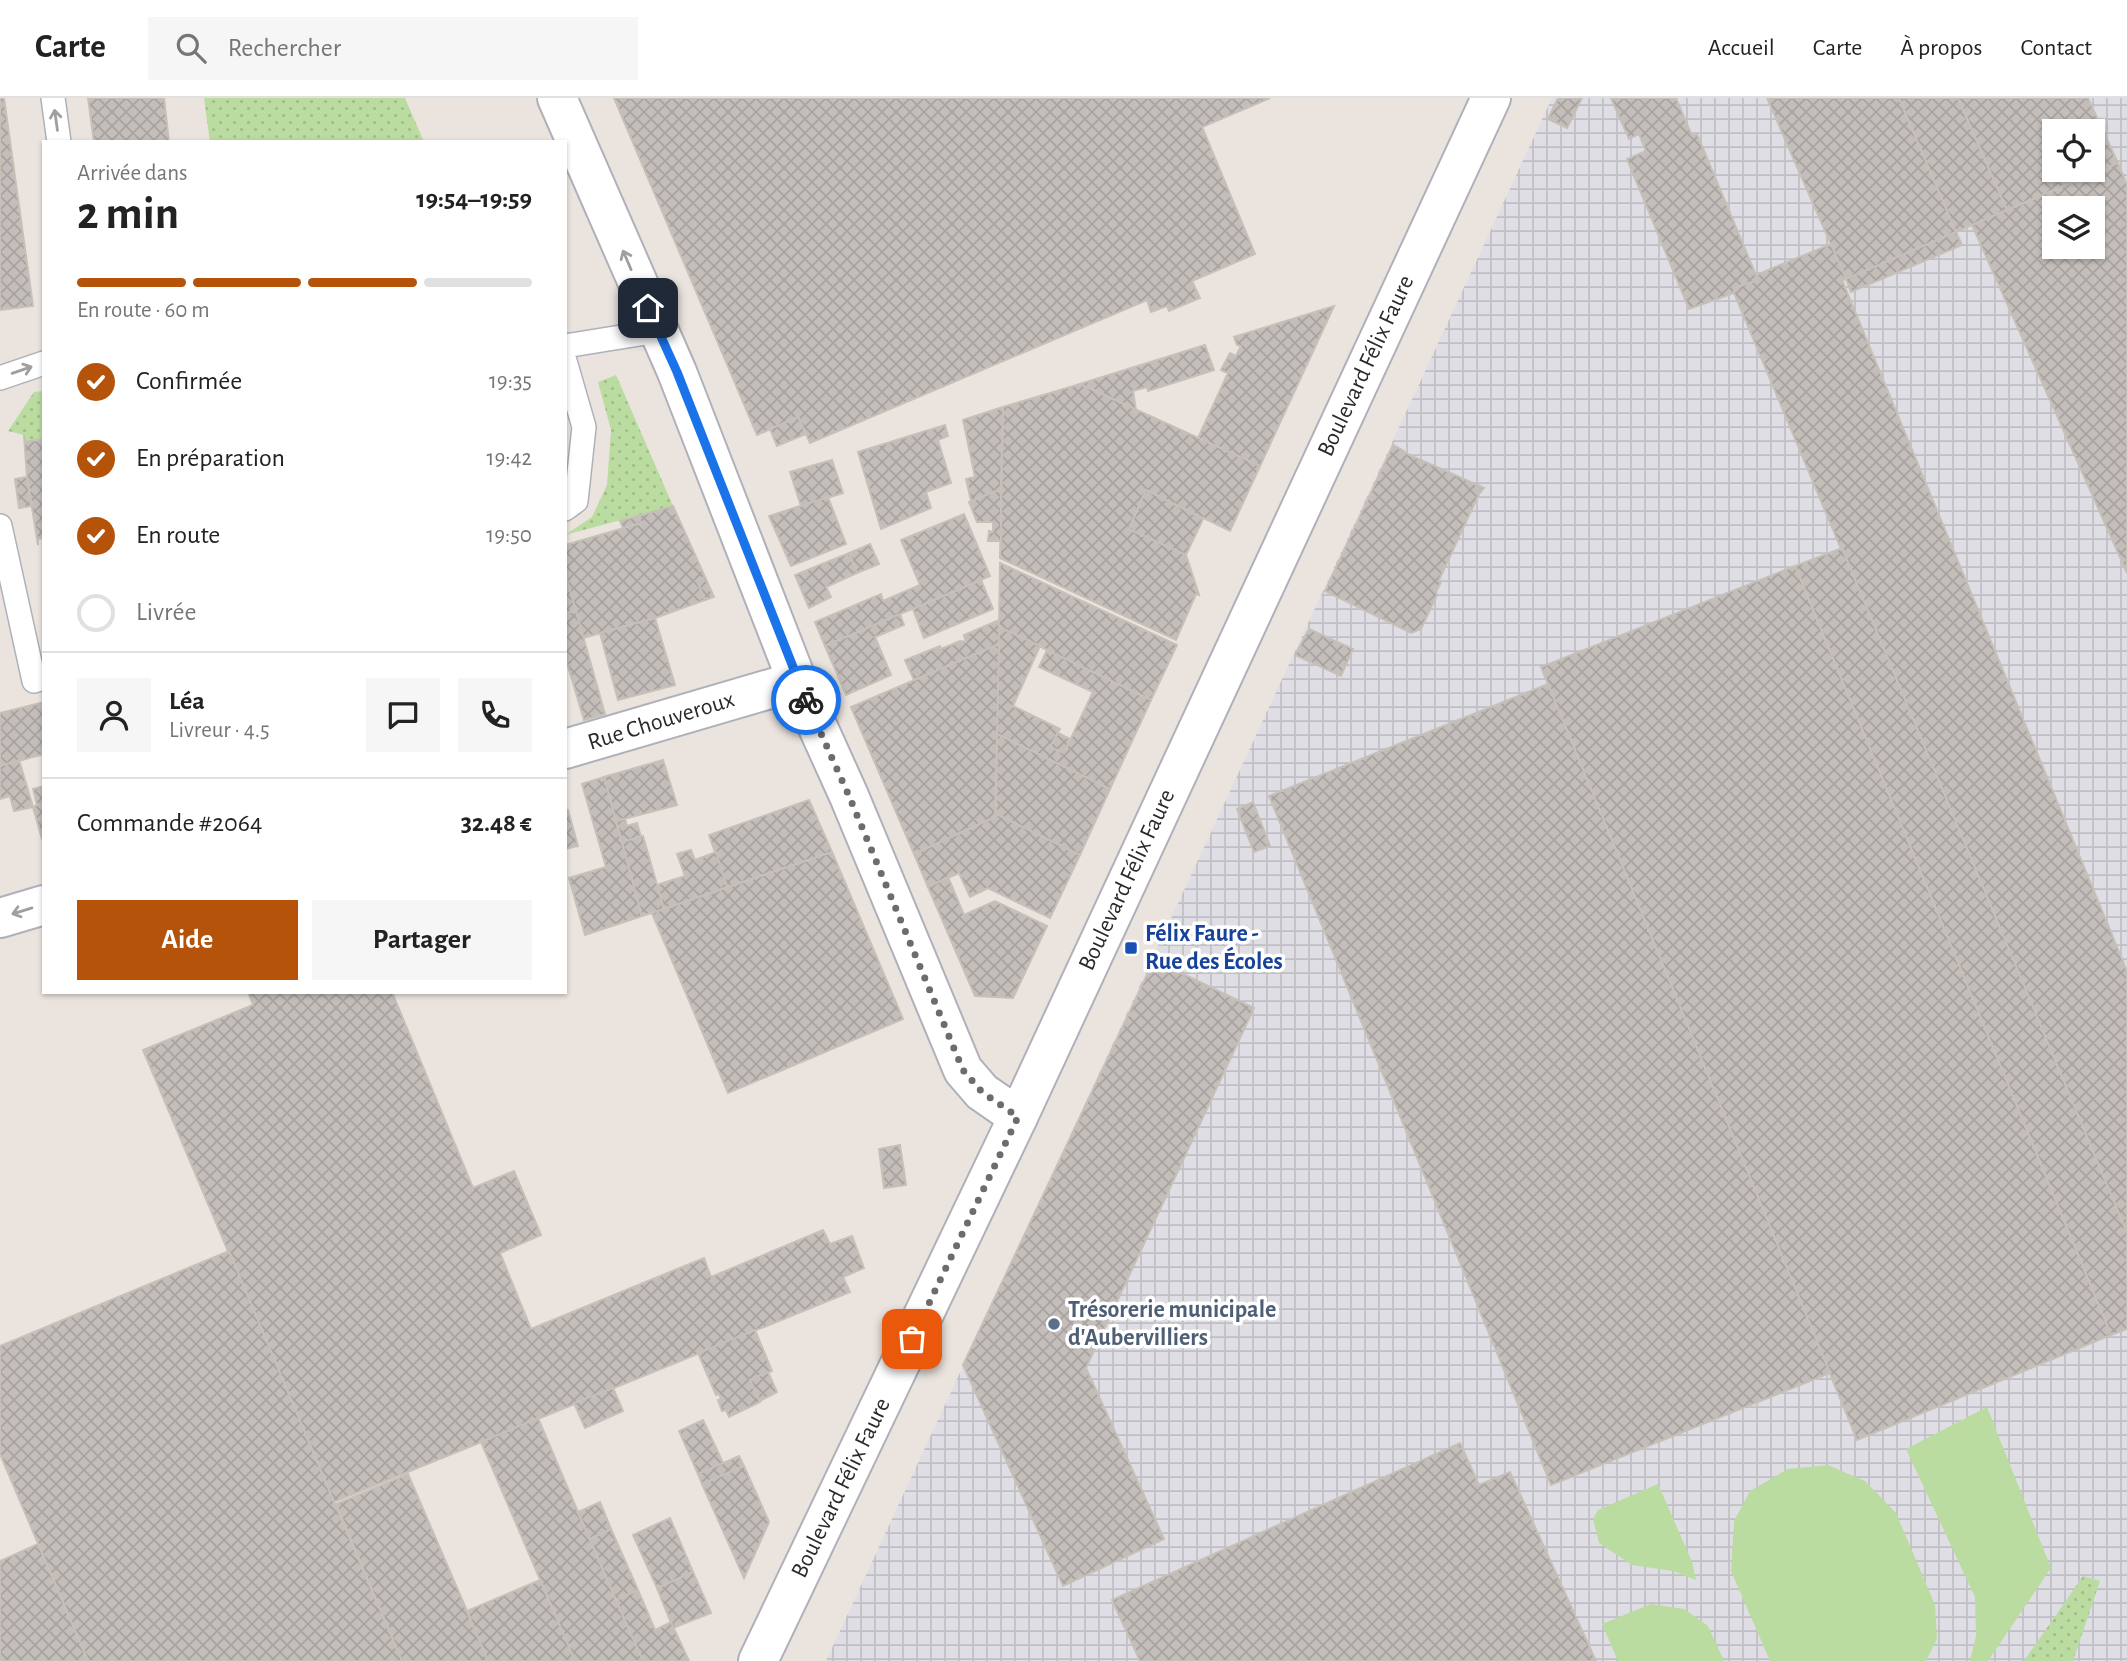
<!DOCTYPE html>
<html lang="fr">
<meta charset="utf-8">
<style>
:root{--surface:#fff;--page:#f6f6f6;--text:#222;--muted:#767676;--line:#e0e0e0;--accent:#b45309}
body{margin:0;font-family:"Alegreya Sans",sans-serif;background:var(--page);color:var(--text);height:100vh;display:flex;flex-direction:column;font-size:26px;white-space:nowrap}
*{box-sizing:border-box;margin:0}
p{font-size:23px;color:var(--muted)}
.icon{flex:none;width:38px;height:38px;fill:none;stroke:currentColor;stroke-width:2;stroke-linecap:round;stroke-linejoin:round}
.map{position:relative;flex:1;overflow:hidden}
.side{position:absolute;left:42px;top:42px;width:525px;height:854px;display:flex;flex-direction:column;background:var(--surface);border-radius:0px;box-shadow:0 2px 5px #0004}
.side>*{flex:none}
.buttons{position:absolute;left:2042px;top:21px;display:grid;gap:14px}
.buttons a{display:grid;place-items:center;width:63px;height:63px;border-radius:0px;background:var(--surface);box-shadow:0 2px 5px #0004;font-size:35px}
.pin{position:absolute;display:grid;place-items:center;width:60px;height:60px;color:#fff;margin:-30px;border-radius:14px;box-shadow:0 4px 10px #0006}
.courier{position:absolute;display:grid;place-items:center;width:70px;height:70px;margin:-35px;border:5px solid #1a73e8;border-radius:50%;background:#fff;color:#222;box-shadow:0 2px 9px #0007}
.head em{font-style:normal;font-weight:700}
.head div{display:flex;flex-direction:column-reverse}
.head{display:flex;align-items:center;justify-content:space-between;height:119px;padding:0 35px}
h1{font-size:46px;font-weight:700;line-height:52px}
.bar{display:grid;grid-template-columns:repeat(4,1fr);gap:10px 7px;align-content:center;height:84px;padding:0 35px}
.bar i{height:9px;border-radius:5px;background:var(--line)}
.bar .current{background:var(--accent)}
.bar p{grid-column:span 4}
.line{display:flex;align-items:center;gap:18px;padding:0 35px;border-top:2px solid var(--line)}
.line div{flex:1}
.round{display:grid;place-items:center;flex:none;width:74px;height:74px;border-radius:0px;background:var(--page)}
ol{padding:0 35px;list-style:none}
li{display:flex;align-items:center;gap:21px;height:77px}
li p{margin-inline-start:auto}
li .icon{padding:7px;border-radius:50%;background:var(--accent);color:#fff;stroke-width:4}
li:last-child{color:var(--muted)}
li i{width:38px;height:38px;border:4px solid var(--line);border-radius:50%}
.action{display:flex;gap:14px;margin-top:auto;padding:14px 35px}
.action a{flex:1;height:80px;border-radius:0px;background:var(--accent);color:#fff;font-size:28px;font-weight:700;line-height:80px;text-align:center}
.action a+a{background:var(--page);color:var(--text)}
header{display:flex;align-items:center;gap:42px;box-sizing:border-box;height:98px;padding:0 35px;background:var(--surface);border-bottom:2px solid var(--line)}
header strong{font-size:33px}
nav{display:flex;gap:38px;margin-inline-start:auto;font-size:24px}
.search{width:490px;height:63px;background:var(--page);display:flex;align-items:center;gap:18px;box-sizing:border-box;padding:0 24px;border-radius:0px;color:var(--muted);font-size:26px}
.map>svg:first-child{display:block}
</style>
<header>
<strong>Carte</strong>
<div class="search"><svg class="icon" aria-label="search" viewBox="0 0 24 24"><circle cx="10" cy="10" r="6"/><path d="M15 15l6 6"/></svg>Rechercher</div>
<nav><a>Accueil</a><a>Carte</a><a>À propos</a><a>Contact</a></nav>
</header>
<div class="map">
<svg width="2127" height="1563" viewBox="0 0 2127 1563">
<defs>
<pattern id="industrial-grid" width="8" height="8" patternUnits="userSpaceOnUse" patternTransform="scale(1.75)"><rect width="8" height="8" fill="#dfdee4"/><path d="M0 4h8M4 0v8" fill="none" stroke="#c0bfc4"/></pattern>
<pattern id="park-dots" width="8" height="8" patternUnits="userSpaceOnUse" patternTransform="scale(1.75)"><rect width="8" height="8" fill="#badca0"/><path d="M2 2h.1M6 6h.1" fill="none" stroke="#a0bd8a" stroke-width="1.8" stroke-linecap="round"/></pattern>
<pattern id="building-cross-hatch" width="8" height="8" patternUnits="userSpaceOnUse" patternTransform="scale(1.75)"><rect width="8" height="8" fill="#c3beba"/><path d="M0 0l8 8M0 8l8-8" fill="none" stroke="#a8a3a0"/></pattern>
</defs>
<rect width="100%" height="100%" fill="#ebe4de"/>
<path fill="url(#industrial-grid)" fill-rule="evenodd" d="M1552 0H2127V1563H826ZM2054 33H2093V72H2054ZM2054 110H2093V149H2054Z"/>
<g fill="#badca0">
<polygon points="1987,1309 2051,1470 1988,1563 1970,1563 1976,1538 1975,1499 1906,1351"/>
<polygon points="1828,1367 1865,1383 1896,1415 1935,1507 1937,1541 1926,1563 1770,1563 1731,1473 1734,1423 1750,1393 1788,1371"/>
<polygon points="1658,1386 1692,1464 1696,1482 1673,1473 1632,1467 1599,1445 1593,1421 1598,1412"/>
<polygon points="1651,1506 1684,1511 1708,1528 1724,1563 1618,1563 1602,1526"/>
</g>
<g fill="url(#park-dots)">
<polygon points="204,0 405,0 424,44 210,44"/>
<polygon points="616,277 673,408 565,437 592,419 607,387 611,332 598,284"/>
<polygon points="44,293 44,341 25,344 24,337 8,333 34,294"/>
<polygon points="2083,1478 2100,1483 2073,1563 2024,1563"/>
</g>
<g fill="url(#building-cross-hatch)" stroke="#c6c0b8" stroke-width="2" fill-rule="evenodd">
<polygon points="0,0 4,0 33,208 0,212"/>
<polygon points="88,0 164,0 169,44 94,44"/>
<polygon points="614,0 1270,0 1202,29 1255,156 1192,183 1200,200 1169,213 1167,208 1151,214 1147,202 810,345 798,319 757,337"/>
<polygon points="1558,0 1582,0 1567,30 1548,21"/>
<polygon points="1611,0 1676,0 1692,38 1697,36 1758,182 1734,190 1734,195 1689,211 1627,61 1646,53 1639,36 1629,41"/>
<polygon points="1767,0 1899,0 1956,134 1846,181"/>
<polygon points="1899,0 1958,0 2007,112 1956,134"/>
<path d="M1958 0H2088L2118 65 2007 112ZM2054 33H2093V72H2054Z"/>
<path d="M2118 65 2127 87V475L1972 127ZM2054 110H2093V149H2054Z"/>
<polygon points="1956,134 1962,147 1851,194 1846,181"/>
<polygon points="1831,146 1846,181 1842,182 2127,873 2127,1135 1734,195 1734,190 1758,182 1756,177"/>
<polygon points="1334,208 1260,368 1198,340 1228,275 1221,272 1230,255 1236,258 1241,248 1237,247 1234,239"/>
<polygon points="1205,247 1214,272 1148,293 1147,289 1133,293 1136,312 1080,286"/>
<polygon points="1080,286 1260,368 1230,433 1146,392 1129,431 1186,457 1199,497 1196,496 1176,542 1000,460 1003,309"/>
<polygon points="1003,309 1001,391 971,403 966,381 975,379 963,322"/>
<polygon points="798,319 806,336 777,348 770,331"/>
<polygon points="945,327 948,338 938,342 951,385 926,394 931,410 881,431 858,354"/>
<polygon points="24,337 25,344 44,341 44,440 38,441 38,447 27,379"/>
<polygon points="1393,347 1404,353 1403,354 1484,390 1479,396 1439,482 1441,484 1436,494 1437,497 1421,531 1411,535 1325,493"/>
<polygon points="832,362 843,395 801,408 790,374"/>
<polygon points="27,379 31,408 19,410 15,381"/>
<polygon points="1001,391 1001,443 988,443 989,433 993,434 993,424 977,424 969,404"/>
<polygon points="1146,392 1203,421 1186,457 1129,431"/>
<polygon points="828,399 846,446 791,468 769,418"/>
<polygon points="673,408 705,479 697,482 705,502 655,520 583,540 565,475 565,447 641,425 638,418"/>
<polygon points="964,416 990,478 825,548 815,524 881,496 883,503 920,487 901,442"/>
<polygon points="638,418 641,425 623,430 620,423"/>
<polygon points="870,446 879,466 857,475 849,455"/>
<polygon points="1842,450 2127,1135 2127,1231 2111,1237 1795,468"/>
<polygon points="849,455 857,475 826,489 831,499 809,510 795,477"/>
<polygon points="1000,465 1177,547 1151,602 999,529"/>
<polygon points="1795,468 2111,1237 1857,1342 1541,569"/>
<polygon points="565,475 576,513 565,515"/>
<polygon points="705,479 714,499 705,502 697,482"/>
<polygon points="981,482 993,511 924,540 913,511"/>
<polygon points="576,513 605,616 584,622 565,558 565,515"/>
<polygon points="900,516 904,527 875,539 891,577 846,597 825,548"/>
<polygon points="655,520 675,587 618,602 600,535"/>
<polygon points="999,522 999,546 914,582 905,562 940,548 941,551 960,543 966,544 964,537"/>
<polygon points="999,529 1040,548 1013,608 1060,631 1050,649 1064,655 1093,594 1039,569 1047,552 1151,602 1110,691 997,636"/>
<polygon points="1309,531 1353,551 1341,578 1295,557"/>
<polygon points="999,546 995,719 914,756 851,609"/>
<polygon points="1548,586 1830,1275 1551,1387 1269,698"/>
<polygon points="44,604 44,656 0,668 0,615"/>
<polygon points="1058,635 1070,641 1064,655 1050,649"/>
<polygon points="997,636 1110,691 1080,757 996,716"/>
<polygon points="19,662 33,709 14,713 10,698 0,701 0,668"/>
<polygon points="663,662 677,707 616,723 604,679"/>
<polygon points="604,679 642,818 585,837 569,780 606,769 582,686"/>
<polygon points="44,688 44,740 42,741 33,709 37,707 33,691"/>
<polygon points="809,702 832,754 727,789 709,737"/>
<polygon points="1253,704 1270,748 1254,754 1237,711"/>
<polygon points="568,712 578,748 565,751 565,713"/>
<polygon points="996,716 1080,757 1050,820 988,790 970,799 959,775 928,789 914,756 995,719"/>
<polygon points="625,721 627,728 637,725 641,739 622,744 616,723"/>
<polygon points="643,738 664,811 642,818 622,744"/>
<polygon points="691,752 695,762 716,754 727,789 664,811 657,787 685,778 677,756"/>
<polygon points="832,754 903,921 728,995 652,815"/>
<polygon points="948,779 964,817 995,803 1047,828 1013,900 975,898 928,789"/>
<polygon points="1154,862 1254,910 1086,1270 1164,1441 1063,1488 963,1267"/>
<polygon points="248,894 392,894 473,1090 514,1073 541,1137 500,1155 531,1231 704,1160 711,1179 823,1132 830,1146 852,1138 864,1170 843,1179 850,1194 334,1404 143,952 253,907"/>
<polygon points="900,1047 906,1087 884,1090 879,1051"/>
<polygon points="229,1153 334,1404 402,1563 88,1563 0,1356 0,1248"/>
<polygon points="755,1232 772,1273 750,1282 760,1304 729,1319 726,1312 722,1313 718,1302 721,1301 719,1296 716,1297 698,1255"/>
<polygon points="768,1274 777,1294 760,1303 750,1282"/>
<polygon points="613,1290 623,1313 585,1330 574,1305"/>
<polygon points="538,1320 607,1482 643,1563 575,1563 481,1344"/>
<polygon points="703,1322 723,1365 698,1376 679,1333"/>
<polygon points="1460,1345 1479,1387 1510,1374 1596,1563 1140,1563 1112,1502"/>
<polygon points="739,1358 744,1368 702,1386 698,1376"/>
<polygon points="744,1368 769,1424 744,1480 702,1386"/>
<polygon points="408,1376 467,1513 488,1563 402,1563 336,1406"/>
<polygon points="600,1404 611,1431 590,1441 578,1414"/>
<polygon points="670,1420 693,1474 657,1490 633,1437"/>
<polygon points="611,1431 638,1492 616,1502 590,1441"/>
<polygon points="38,1446 88,1563 0,1563 0,1463"/>
<polygon points="693,1474 711,1515 673,1530 657,1490"/>
<polygon points="540,1482 575,1563 488,1563 467,1513"/>
<polygon points="638,1492 655,1532 671,1524 689,1563 643,1563 616,1502"/>
</g>
<g fill="none" stroke-linecap="round" stroke-linejoin="round">
<defs>
<g id="lane">
<polyline points="53,0 59,44"/>
<polyline points="565,248 658,233"/>
<polyline points="565,263 584,329 576,403 565,411"/>
<polyline points="0,280 44,265"/>
<polyline points="0,428 34,583 44,580"/>
</g>
<g id="street">
<polyline points="557,0 677,274 797,583 849,698 963,972 982,994 1018,1019"/>
<polyline points="565,651 797,583"/>
<polyline points="0,820 44,807"/>
</g>
<polyline id="secondary" points="758,1563 1018,1019 1491,0"/>
</defs>
<use href="#lane" stroke="#aeb1b9" stroke-width="26"/>
<use href="#street" stroke="#aeb1b9" stroke-width="42"/>
<use href="#secondary" stroke="#aeb1b9" stroke-width="42"/>
<use href="#lane" stroke="#fff" stroke-width="23"/>
<use href="#street" stroke="#fff" stroke-width="38"/>
<use href="#secondary" stroke="#fff" stroke-width="38"/>
</g>
<defs><path id="oneway-shaft" d="M-6 0H5M1.5-3L5.5 0L1.5 3" fill="none" stroke-width="1.6" stroke-linecap="round" stroke-linejoin="round" transform="scale(1.75)"/></defs>
<g stroke="#9f9f9f">
<use href="#oneway-shaft" transform="translate(56 22) rotate(-98)"/>
<use href="#oneway-shaft" transform="translate(627 162) rotate(-113)"/>
<use href="#oneway-shaft" transform="translate(22 272) rotate(-19)"/>
<use href="#oneway-shaft" transform="translate(22 813) rotate(163)"/>
</g>
<g fill="none" stroke-linecap="round" stroke-linejoin="round">
<polyline stroke="#6e6b69" stroke-width="7" stroke-dasharray="0 12.6" points="806,602 849,698 963,972 982,994 1018,1019 912,1241"/>
<polyline stroke="#1a73e8" stroke-width="9" points="648,210 677,274 806,602"/>
</g>
<rect fill="#1a4fb4" stroke="#fff" stroke-width="2.5" x="1124" y="843" width="14" height="14" rx="3.5"/>
<circle fill="#5c6f8a" stroke="#fff" stroke-width="2.5" cx="1054" cy="1226" r="7"/>
<g text-anchor="middle" dominant-baseline="central" stroke-width="7" stroke-linejoin="round" paint-order="stroke">
<g font-size="24" fill="#2a2a2a" stroke="#fff">
<text transform="translate(1366 268) rotate(-65)">Boulevard Félix Faure</text>
<text transform="translate(661 623) rotate(-17)">Rue Chouveroux</text>
<text transform="translate(1127 782) rotate(-65)">Boulevard Félix Faure</text>
<text transform="translate(841 1390) rotate(-64)">Boulevard Félix Faure</text>
</g>
<g font-size="24" font-weight="bold" fill="#164399" stroke="#fff" text-anchor="start">
<text x="1145" y="836">Félix Faure -<tspan x="1145" dy="28">Rue des Écoles</tspan></text>
</g>
<g font-size="24" font-weight="bold" fill="#4e5e75" stroke="#fff" text-anchor="start">
<text x="1068" y="1212">Trésorerie municipale<tspan x="1068" dy="28">d'Aubervilliers</tspan></text>
</g>
</g>
</svg>
<div class="buttons">
<a><svg class="icon" aria-label="locate" viewBox="0 0 24 24"><circle cx="12" cy="12" r="6"/><path d="M12 2v4M12 18v4M2 12h4M18 12h4"/></svg></a>
<a><svg class="icon" aria-label="layers" viewBox="0 0 24 24"><path d="M12 4l9 5-9 5-9-5zM3 14l9 5 9-5"/></svg></a>
</div>
<div class="pin" style="left:912px;top:1241px;background:#ea580c"><svg class="icon" aria-label="bag" viewBox="0 0 24 24"><path d="M5 8h14l-1 12H6zM9 8a3 3 0 0 1 6 0"/></svg></div>
<div class="pin" style="left:648px;top:210px;background:#1f2937"><svg class="icon" aria-label="home" viewBox="0 0 24 24"><path d="M3 11l9-7 9 7M6 9v11h12V9"/></svg></div>
<div class="courier" style="left:806px;top:602px"><svg class="icon" aria-label="bike" viewBox="0 0 24 24"><circle cx="6" cy="16" r="4"/><circle cx="18" cy="16" r="4"/><path d="M6 16l4-8h5l3 8M10 8l3 8H6M13 5h3"/></svg></div>
<section class="side">
<div class="head"><div><h1>2 min</h1><p>Arrivée dans</p></div><em>19:54–19:59</em></div>
<div class="bar"><i class="current"></i><i class="current"></i><i class="current"></i><i></i><p>En route · 60 m</p></div>
<ol>
<li><svg class="icon" aria-label="check" viewBox="0 0 24 24"><path d="M5 12l5 5 9-10"/></svg>Confirmée<p>19:35</p></li>
<li><svg class="icon" aria-label="check" viewBox="0 0 24 24"><path d="M5 12l5 5 9-10"/></svg>En préparation<p>19:42</p></li>
<li><svg class="icon" aria-label="check" viewBox="0 0 24 24"><path d="M5 12l5 5 9-10"/></svg>En route<p>19:50</p></li>
<li><i></i>Livrée</li>
</ol>
<div class="line" style="height:126px"><a class="round"><svg class="icon" aria-label="person" viewBox="0 0 24 24"><circle cx="12" cy="8" r="4"/><path d="M4 21q1-7 8-7t8 7"/></svg></a><div><b>Léa</b><p>Livreur · 4.5</p></div><a class="round"><svg class="icon" aria-label="chat" viewBox="0 0 24 24"><path d="M4 5h16v11H9l-5 4z"/></svg></a><a class="round"><svg class="icon" aria-label="phone" viewBox="0 0 24 24"><path d="M5 4h4l2 5-3 2q2 4 5 5l2-3 5 2v4C11 20 4 13 5 4z"/></svg></a></div>
<div class="line" style="height:91px"><div>Commande #2064</div><b>32.48 €</b></div>
<div class="action"><a>Aide</a><a>Partager</a></div>
</section>
</div>
